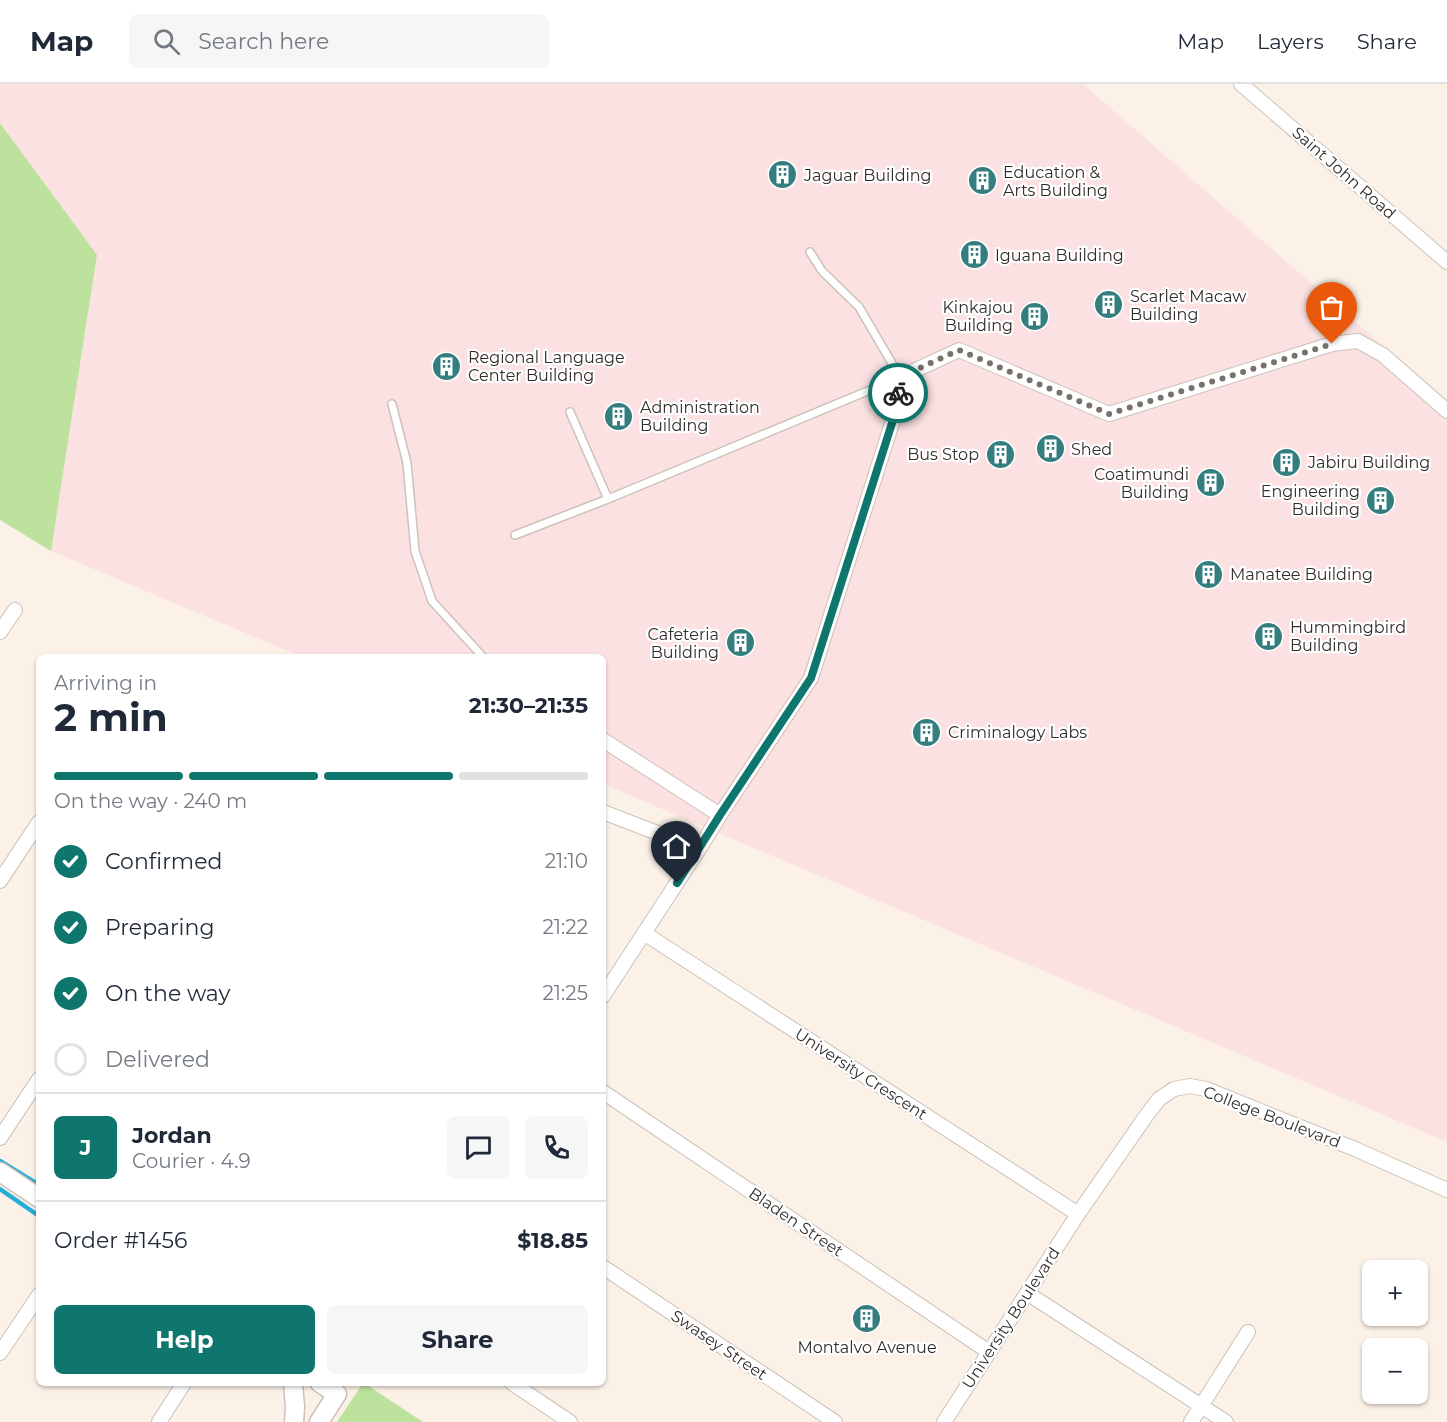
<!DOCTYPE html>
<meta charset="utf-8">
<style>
:root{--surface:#fff;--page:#f6f6f7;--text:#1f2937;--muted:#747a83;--line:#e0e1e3;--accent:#0f766e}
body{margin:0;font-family:Montserrat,sans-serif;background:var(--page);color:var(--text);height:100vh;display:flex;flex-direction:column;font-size:22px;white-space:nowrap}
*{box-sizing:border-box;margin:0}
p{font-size:20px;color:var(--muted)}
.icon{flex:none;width:33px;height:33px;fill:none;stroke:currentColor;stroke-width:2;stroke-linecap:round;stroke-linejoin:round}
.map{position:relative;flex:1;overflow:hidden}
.panel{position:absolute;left:36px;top:570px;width:570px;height:732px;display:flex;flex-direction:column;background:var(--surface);border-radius:9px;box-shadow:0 2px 4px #0004}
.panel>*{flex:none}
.buttons{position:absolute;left:1362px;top:1176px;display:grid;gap:12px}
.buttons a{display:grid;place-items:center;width:66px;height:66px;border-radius:9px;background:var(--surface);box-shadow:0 2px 4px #0004;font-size:30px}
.pin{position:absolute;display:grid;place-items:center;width:51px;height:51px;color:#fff;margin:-62px -26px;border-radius:50% 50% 50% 0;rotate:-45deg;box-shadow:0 0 6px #0007}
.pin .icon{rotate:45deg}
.courier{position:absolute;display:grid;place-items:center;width:60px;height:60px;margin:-30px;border:4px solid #0f766e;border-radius:50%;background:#fff;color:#222;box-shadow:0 2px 8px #0007}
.summary em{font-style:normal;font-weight:700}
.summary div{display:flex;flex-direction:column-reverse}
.summary{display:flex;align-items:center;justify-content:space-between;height:102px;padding:0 18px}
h1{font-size:39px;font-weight:700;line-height:45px}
.bar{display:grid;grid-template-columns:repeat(4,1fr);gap:9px 6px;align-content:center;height:72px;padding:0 18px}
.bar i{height:8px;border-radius:4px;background:var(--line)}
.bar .active{background:var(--accent)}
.bar p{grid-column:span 4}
.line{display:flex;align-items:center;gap:15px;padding:0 18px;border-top:2px solid var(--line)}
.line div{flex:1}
.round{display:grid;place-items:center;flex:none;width:63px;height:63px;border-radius:9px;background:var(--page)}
ol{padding:0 18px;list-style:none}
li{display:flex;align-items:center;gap:18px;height:66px}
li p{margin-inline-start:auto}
li .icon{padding:6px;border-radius:50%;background:var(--accent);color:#fff;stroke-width:4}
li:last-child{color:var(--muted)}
li i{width:33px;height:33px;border:3px solid var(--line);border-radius:50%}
.action{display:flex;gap:12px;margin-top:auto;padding:12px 18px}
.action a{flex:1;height:69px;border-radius:9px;background:var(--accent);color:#fff;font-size:24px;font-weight:700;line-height:69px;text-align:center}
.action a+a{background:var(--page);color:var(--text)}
header{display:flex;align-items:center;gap:36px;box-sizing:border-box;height:84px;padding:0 30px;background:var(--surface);border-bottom:2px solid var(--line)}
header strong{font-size:28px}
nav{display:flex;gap:33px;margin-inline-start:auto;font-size:21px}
.search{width:420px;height:54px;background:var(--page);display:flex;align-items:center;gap:15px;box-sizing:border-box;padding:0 21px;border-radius:9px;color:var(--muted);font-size:22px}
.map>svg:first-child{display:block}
</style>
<header>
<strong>Map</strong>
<div class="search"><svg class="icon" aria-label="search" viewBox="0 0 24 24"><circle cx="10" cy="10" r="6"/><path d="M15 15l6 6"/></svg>Search here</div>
<nav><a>Map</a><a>Layers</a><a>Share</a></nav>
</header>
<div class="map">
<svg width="1447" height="1338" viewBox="0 0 1447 1338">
<rect width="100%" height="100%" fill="#fbf1e7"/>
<polygon fill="#fce1e2" points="0,0 1083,0 1447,318 1447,1058 603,700 603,573 302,573 51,467 97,172 0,39"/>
<g fill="#bde29d">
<polygon points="0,39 97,171 51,467 0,436"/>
<polygon points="363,1299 364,1299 423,1338 337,1338"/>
</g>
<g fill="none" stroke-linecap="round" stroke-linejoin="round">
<g stroke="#25add7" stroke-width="4.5">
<polyline points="0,1077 39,1101"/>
<polyline points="0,1105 39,1132"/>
</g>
<defs>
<g id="service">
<polyline points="810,168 822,187 859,223 900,293"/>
<polyline points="392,320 407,379 415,467 432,517 483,573"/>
<polyline points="570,328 608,415"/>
<polyline points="515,451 608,415 894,296"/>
</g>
<g id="minor">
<polyline points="1241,0 1447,178"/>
<polyline points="0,548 15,526"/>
<polyline points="603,656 720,731"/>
<polyline points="603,728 699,765"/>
<polyline points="0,797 39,738"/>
<polyline points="644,849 1078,1130"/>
<polyline points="603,912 699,765 720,731 811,594 900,314 894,296 959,266 1109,330 1332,260 1358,257 1383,271 1447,327"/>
<polyline points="603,1008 989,1268"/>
<polyline points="0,1054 39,995"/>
<polyline points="603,1183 835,1338"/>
<polyline points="1027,1209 1226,1338"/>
<polyline points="0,1269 39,1211"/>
<polyline points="512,1299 570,1338"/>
<polyline points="159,1338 184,1299"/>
<polyline points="944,1338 1078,1130 1146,1032 1159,1015 1174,1005 1190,1002 1206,1005 1355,1065 1447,1106"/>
<polyline points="1191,1338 1248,1248"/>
</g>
<g id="tertiary">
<polyline points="0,1088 39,1114"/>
<polyline points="293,1299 295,1323 294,1338"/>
<polyline points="319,1338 337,1310 320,1299"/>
</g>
</defs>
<use href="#service" stroke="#ccc2b9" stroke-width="10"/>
<use href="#minor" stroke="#ccc2b9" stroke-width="16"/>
<use href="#tertiary" stroke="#ccc2b9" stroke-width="21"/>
<use href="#service" stroke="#fff" stroke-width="7"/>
<use href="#minor" stroke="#fff" stroke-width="14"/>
<use href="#tertiary" stroke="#fff" stroke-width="18"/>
</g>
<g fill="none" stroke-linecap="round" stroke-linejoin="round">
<polyline stroke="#78726c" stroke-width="6" stroke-dasharray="0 10.8" points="898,309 894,296 959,266 1109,330 1332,260"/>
<polyline stroke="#0f766e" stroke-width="8" points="677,799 720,731 811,594 900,314 898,309"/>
</g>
<defs>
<symbol id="building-disc" viewBox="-11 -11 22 22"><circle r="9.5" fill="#357e80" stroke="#fff"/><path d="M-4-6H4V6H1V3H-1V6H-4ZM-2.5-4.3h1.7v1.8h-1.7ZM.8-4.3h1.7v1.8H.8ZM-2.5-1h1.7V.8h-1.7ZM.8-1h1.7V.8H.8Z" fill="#fff"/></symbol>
</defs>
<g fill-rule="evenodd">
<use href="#building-disc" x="766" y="74" width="33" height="33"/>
<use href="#building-disc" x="966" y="80" width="33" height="33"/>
<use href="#building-disc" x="958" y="154" width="33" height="33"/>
<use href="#building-disc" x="1092" y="204" width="33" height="33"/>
<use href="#building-disc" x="1018" y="216" width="33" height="33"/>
<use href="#building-disc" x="430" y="266" width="33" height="33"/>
<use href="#building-disc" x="602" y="316" width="33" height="33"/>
<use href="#building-disc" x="1034" y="348" width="33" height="33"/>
<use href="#building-disc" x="984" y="354" width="33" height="33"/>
<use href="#building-disc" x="1270" y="362" width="33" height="33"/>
<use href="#building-disc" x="1194" y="382" width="33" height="33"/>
<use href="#building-disc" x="1364" y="400" width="33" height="33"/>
<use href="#building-disc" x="1192" y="474" width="33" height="33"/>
<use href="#building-disc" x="1252" y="536" width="33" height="33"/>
<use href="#building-disc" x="724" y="542" width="33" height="33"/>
<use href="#building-disc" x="910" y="632" width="33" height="33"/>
<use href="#building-disc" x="850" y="1218" width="33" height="33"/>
</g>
<g text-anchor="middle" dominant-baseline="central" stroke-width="4.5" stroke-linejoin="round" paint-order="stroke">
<g font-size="16" fill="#312d2a" stroke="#fff" text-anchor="start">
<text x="1003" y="88">Education &amp;<tspan x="1003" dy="18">Arts Building</tspan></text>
<text x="804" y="91">Jaguar Building</text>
<text x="995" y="171">Iguana Building</text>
<text x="1130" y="212">Scarlet Macaw<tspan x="1130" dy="18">Building</tspan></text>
<text x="1013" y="223" text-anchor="end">Kinkajou<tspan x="1013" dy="18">Building</tspan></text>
<text x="468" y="273">Regional Language<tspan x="468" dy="18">Center Building</tspan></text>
<text x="640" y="323">Administration<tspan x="640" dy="18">Building</tspan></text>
<text x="1071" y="365">Shed</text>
<text x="979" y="370" text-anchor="end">Bus Stop</text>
<text x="1308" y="378">Jabiru Building</text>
<text x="1189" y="390" text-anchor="end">Coatimundi<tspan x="1189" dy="18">Building</tspan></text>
<text x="1360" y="407" text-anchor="end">Engineering<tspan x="1360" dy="18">Building</tspan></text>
<text x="1230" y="490">Manatee Building</text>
<text x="1290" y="543">Hummingbird<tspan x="1290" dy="18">Building</tspan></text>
<text x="719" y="550" text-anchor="end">Cafeteria<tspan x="719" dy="18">Building</tspan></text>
<text x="948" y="648">Criminalogy Labs</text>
<text x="867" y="1263" text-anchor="middle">Montalvo Avenue</text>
</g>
<g font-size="16" fill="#312d2a" stroke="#fff">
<text transform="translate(1344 89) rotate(41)">Saint John Road</text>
<text transform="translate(861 990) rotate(33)">University Crescent</text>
<text transform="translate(1272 1033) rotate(21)">College Boulevard</text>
<text transform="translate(796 1138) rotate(34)">Bladen Street</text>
<text transform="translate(1011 1234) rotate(-57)">University Boulevard</text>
<text transform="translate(719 1261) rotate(34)">Swasey Street</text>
</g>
</g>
</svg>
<div class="buttons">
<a>+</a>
<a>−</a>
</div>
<div class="pin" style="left:1332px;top:260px;background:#ea580c"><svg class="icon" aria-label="bag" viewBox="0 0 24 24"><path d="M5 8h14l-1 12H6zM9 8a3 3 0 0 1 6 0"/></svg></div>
<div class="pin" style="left:677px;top:799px;background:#1f2937"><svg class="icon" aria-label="home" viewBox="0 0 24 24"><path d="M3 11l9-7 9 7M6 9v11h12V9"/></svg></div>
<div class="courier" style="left:898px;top:309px"><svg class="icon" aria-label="bike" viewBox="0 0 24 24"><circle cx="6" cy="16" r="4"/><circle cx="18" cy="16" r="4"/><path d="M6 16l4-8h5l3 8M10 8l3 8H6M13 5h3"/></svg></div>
<section class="panel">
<div class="summary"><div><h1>2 min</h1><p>Arriving in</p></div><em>21:30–21:35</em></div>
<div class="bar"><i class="active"></i><i class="active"></i><i class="active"></i><i></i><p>On the way · 240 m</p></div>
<ol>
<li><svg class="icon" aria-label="check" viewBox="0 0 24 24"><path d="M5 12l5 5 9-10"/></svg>Confirmed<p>21:10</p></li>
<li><svg class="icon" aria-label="check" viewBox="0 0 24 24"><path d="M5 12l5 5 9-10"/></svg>Preparing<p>21:22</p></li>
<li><svg class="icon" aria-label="check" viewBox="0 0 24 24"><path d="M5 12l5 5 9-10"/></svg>On the way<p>21:25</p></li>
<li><i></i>Delivered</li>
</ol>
<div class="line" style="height:108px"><b class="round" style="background:var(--accent);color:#fff">J</b><div><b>Jordan</b><p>Courier · 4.9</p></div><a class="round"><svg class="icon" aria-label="chat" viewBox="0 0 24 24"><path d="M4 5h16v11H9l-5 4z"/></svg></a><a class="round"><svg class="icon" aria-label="phone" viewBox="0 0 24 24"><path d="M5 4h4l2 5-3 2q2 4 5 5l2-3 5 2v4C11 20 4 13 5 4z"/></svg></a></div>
<div class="line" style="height:78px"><div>Order #1456</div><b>$18.85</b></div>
<div class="action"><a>Help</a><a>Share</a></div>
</section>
</div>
